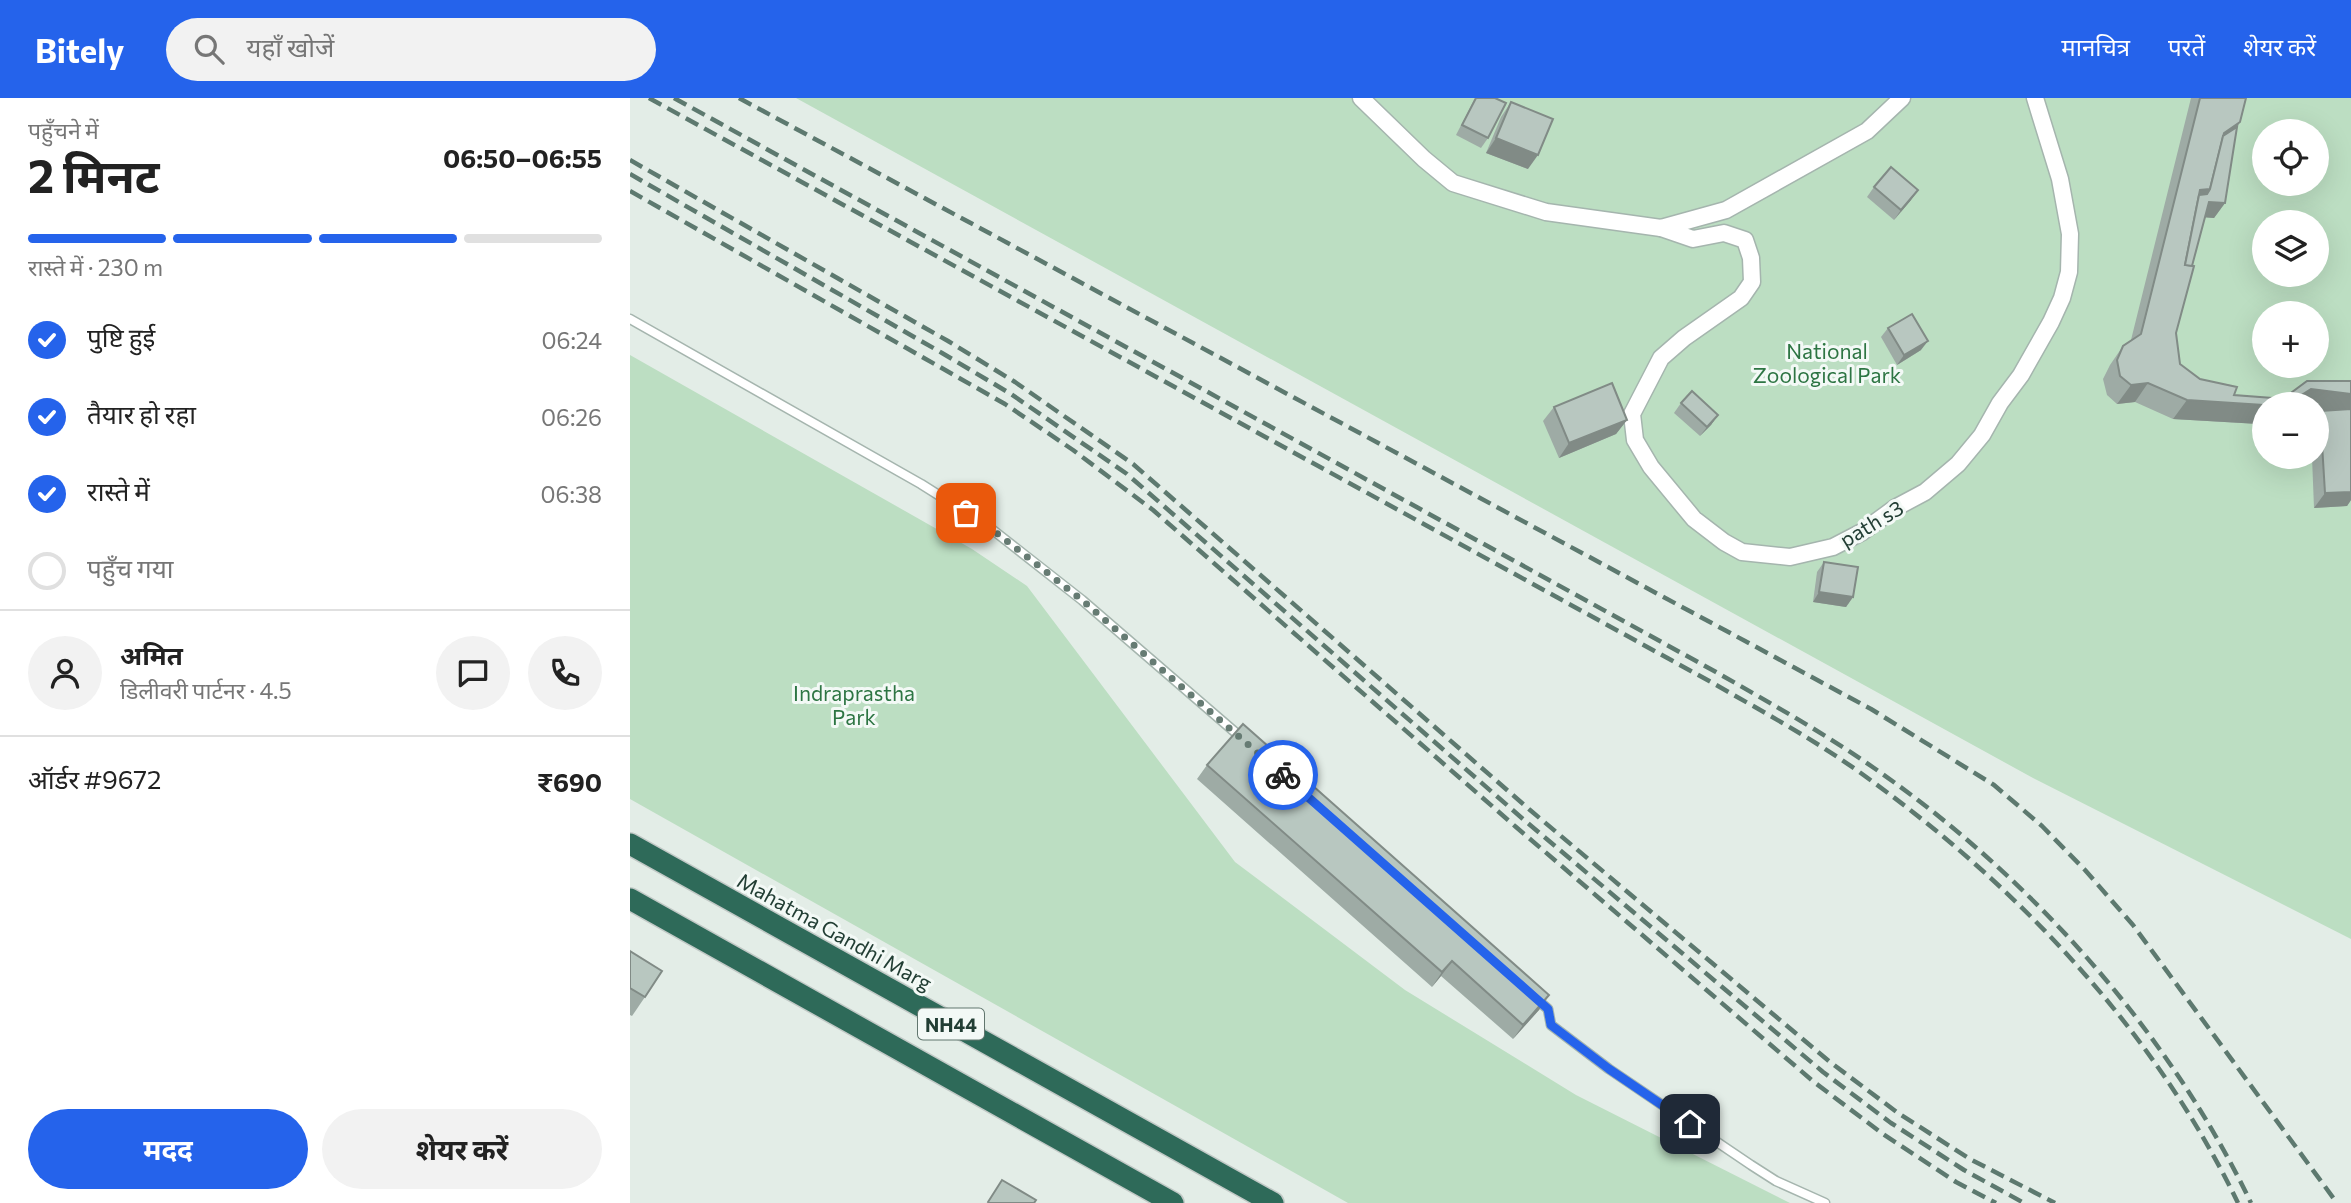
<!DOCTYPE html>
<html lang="hi">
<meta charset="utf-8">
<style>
:root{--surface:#fff;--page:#f2f2f2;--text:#222;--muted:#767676;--line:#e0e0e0;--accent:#2563eb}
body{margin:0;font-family:Commissioner,"Noto Sans Devanagari",sans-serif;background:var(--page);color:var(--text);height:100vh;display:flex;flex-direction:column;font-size:26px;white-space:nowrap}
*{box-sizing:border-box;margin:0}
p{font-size:23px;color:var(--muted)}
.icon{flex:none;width:38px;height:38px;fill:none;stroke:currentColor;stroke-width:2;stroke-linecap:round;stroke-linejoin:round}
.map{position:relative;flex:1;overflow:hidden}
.details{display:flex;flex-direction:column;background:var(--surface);width:630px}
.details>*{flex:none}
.fabs{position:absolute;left:1622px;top:21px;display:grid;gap:14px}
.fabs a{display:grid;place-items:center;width:77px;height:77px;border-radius:50%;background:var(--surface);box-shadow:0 7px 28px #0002;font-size:35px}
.pin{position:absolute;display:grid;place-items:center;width:60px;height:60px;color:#fff;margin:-30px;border-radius:14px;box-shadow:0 4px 10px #0006}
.courier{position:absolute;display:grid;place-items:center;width:70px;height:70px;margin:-35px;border:5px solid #2563eb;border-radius:50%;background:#fff;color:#222;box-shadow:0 2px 9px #0007}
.overview em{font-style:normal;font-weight:700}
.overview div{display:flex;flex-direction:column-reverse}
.overview{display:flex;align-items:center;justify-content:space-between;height:119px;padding:0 28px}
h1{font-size:46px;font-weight:700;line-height:52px}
.bar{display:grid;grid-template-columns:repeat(4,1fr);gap:10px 7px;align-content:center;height:84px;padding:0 28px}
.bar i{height:9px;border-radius:5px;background:var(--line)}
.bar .on{background:var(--accent)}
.bar p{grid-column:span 4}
.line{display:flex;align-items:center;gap:18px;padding:0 28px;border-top:2px solid var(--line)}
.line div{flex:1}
.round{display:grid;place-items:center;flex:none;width:74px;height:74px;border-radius:37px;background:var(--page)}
ol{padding:0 28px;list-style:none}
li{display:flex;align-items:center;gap:21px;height:77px}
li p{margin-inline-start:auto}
li .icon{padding:7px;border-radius:50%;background:var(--accent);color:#fff;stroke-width:4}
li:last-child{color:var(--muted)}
li i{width:38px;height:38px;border:4px solid var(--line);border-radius:50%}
.button{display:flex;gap:14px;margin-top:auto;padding:14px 28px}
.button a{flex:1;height:80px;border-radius:42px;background:var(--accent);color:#fff;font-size:28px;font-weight:700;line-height:80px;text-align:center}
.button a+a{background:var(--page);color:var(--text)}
header{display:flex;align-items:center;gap:42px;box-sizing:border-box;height:98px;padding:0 35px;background:var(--accent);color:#fff}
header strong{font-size:33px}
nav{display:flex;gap:38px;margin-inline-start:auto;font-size:24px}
.search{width:490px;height:63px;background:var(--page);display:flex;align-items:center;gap:18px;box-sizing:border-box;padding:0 24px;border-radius:38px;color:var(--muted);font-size:26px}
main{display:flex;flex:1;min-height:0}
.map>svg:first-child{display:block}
</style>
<header>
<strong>Bitely</strong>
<div class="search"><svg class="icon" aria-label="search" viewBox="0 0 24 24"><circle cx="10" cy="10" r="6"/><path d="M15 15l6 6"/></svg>यहाँ खोजें</div>
<nav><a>मानचित्र</a><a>परतें</a><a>शेयर करें</a></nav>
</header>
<main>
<section class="details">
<div class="overview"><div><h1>2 मिनट</h1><p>पहुँचने में</p></div><em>06:50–06:55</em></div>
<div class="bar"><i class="on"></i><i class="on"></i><i class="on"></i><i></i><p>रास्ते में · 230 m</p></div>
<ol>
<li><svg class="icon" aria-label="check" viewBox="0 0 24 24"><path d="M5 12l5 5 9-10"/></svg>पुष्टि हुई<p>06:24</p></li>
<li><svg class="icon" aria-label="check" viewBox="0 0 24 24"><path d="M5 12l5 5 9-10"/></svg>तैयार हो रहा<p>06:26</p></li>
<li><svg class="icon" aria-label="check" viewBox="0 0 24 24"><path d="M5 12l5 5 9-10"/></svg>रास्ते में<p>06:38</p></li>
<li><i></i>पहुँच गया</li>
</ol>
<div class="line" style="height:126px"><a class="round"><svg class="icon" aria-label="person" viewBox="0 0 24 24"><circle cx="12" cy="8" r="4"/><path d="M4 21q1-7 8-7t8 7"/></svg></a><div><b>अमित</b><p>डिलीवरी पार्टनर · 4.5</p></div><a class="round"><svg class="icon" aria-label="chat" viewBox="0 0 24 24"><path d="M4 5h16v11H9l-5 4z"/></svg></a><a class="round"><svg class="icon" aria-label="phone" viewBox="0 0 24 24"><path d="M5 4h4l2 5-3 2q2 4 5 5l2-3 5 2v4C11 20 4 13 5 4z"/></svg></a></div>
<div class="line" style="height:91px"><div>ऑर्डर #9672</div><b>₹690</b></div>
<div class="button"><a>मदद</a><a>शेयर करें</a></div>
</section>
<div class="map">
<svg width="1721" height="1105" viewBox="0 0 1721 1105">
<rect width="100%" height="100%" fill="#e3ede7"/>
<g fill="#bcdec2" fill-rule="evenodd">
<path d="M166 0H1721V841L1403 680ZM1634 33H1687V86H1634ZM1634 124H1687V177H1634ZM1634 215H1687V268H1634ZM1634 306H1687V359H1634Z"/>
<polygon points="0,257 342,451 397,488 605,764 775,892 946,997 1160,1105 718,1105 0,701"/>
</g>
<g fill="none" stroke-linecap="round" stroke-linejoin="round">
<defs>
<g id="lane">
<polyline points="0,221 291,386 359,429 452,502 613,641"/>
<polyline points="905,900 918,911 921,927 979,971 1121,1067 1146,1083 1195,1105"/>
</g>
<g id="street">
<polyline points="731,0 794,61 823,85 916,114 1031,130 1096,112 1237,33 1272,0"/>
<polyline points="1031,130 1063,141 1094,135 1115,142 1121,160 1122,184 1111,200 1054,240 1031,260 1002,316 1005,342 1021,369 1064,421 1094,444 1112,454 1160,459 1203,449 1232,434 1265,410 1295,394 1328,366 1352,337 1370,305 1391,277 1421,224 1432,200 1439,174 1440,136 1430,81 1405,0"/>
</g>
<g id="highway">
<polyline points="0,746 643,1105"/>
<polyline points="0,801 543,1105"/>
</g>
</defs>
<use href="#lane" stroke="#a5b5ae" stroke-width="11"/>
<use href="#street" stroke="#a5b5ae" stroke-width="19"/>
<use href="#highway" stroke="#c1c9c6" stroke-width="24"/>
<use href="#lane" stroke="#fff" stroke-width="8"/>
<use href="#street" stroke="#fff" stroke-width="16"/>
<use href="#highway" stroke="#2e6a59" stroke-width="21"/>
<g stroke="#5d796f" stroke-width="4.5" stroke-dasharray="14 7" stroke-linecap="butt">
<path d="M19 0 1081 584C1135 615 1189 644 1239 681 1391 791 1526 935 1608 1105"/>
<path d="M44 0 1086 574C1140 605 1194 635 1244 670 1401 779 1538 932 1621 1105"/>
<polyline points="109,0 1241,611 1364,687 1412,728 1455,772 1503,827 1707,1105"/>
<polyline points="0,62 318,243 385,284 503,366 900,712 1200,964 1268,1015 1340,1061 1425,1105"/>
<polyline points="0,76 312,255 381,296 497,376 893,721 1193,974 1261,1025 1334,1072 1394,1105"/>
<polyline points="0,93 375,306 443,352 523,412 886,729 1184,984 1253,1036 1326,1084 1366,1105"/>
</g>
</g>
<g fill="#9eaba5">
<polygon points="845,0 865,0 858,40 851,50 826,37"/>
<polygon points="1561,0 1616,0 1610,24 1607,29 1595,105 1584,120 1575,119 1562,168 1546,235 1550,266 1570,281 1604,297 1643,300 1721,283 1721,402 1717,408 1684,410 1682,359 1687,359 1687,318 1690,313 1634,307 1634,326 1629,326 1543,321 1505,304 1487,306 1477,297 1473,281 1480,267 1493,248 1501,242"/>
<polygon points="881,4 898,71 856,55 871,19"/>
<polygon points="1244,89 1281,102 1264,122 1237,99"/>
<polygon points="1258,230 1291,252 1267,267 1251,239"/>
<polygon points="1051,305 1088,317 1081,327 1070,338 1044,315"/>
<polygon points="924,309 997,322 986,336 929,360 913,323"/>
<polygon points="1194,464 1223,499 1216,509 1183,504 1187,474"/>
<polygon points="577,667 919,897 909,912 883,941 811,878 802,889 567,681"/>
<polygon points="0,853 15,899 2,918 0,917"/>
</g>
<g fill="#818b86">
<polygon points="1610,24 1597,44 1588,49 1594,35"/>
<polygon points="866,40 908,57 898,71 856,55"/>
<polygon points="1580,91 1564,111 1570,92"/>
<polygon points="1288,92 1281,102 1264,122 1271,112"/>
<polygon points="1579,104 1595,105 1584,120 1569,119"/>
<polygon points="1298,243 1291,252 1267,267 1274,257"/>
<polygon points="1518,285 1505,304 1487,306 1501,287"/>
<polygon points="1681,291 1721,296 1721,317 1687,313 1687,306 1648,306"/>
<polygon points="1557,302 1634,307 1634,326 1629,326 1543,321"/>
<polygon points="1088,317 1081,327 1070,338 1077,329"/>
<polygon points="997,322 986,336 929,360 939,345"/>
<polygon points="1721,394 1721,402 1717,408 1684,410 1695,395"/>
<polygon points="1189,494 1223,499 1216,509 1183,504"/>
<polygon points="822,863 811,878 802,889 812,874"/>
<polygon points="919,897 909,912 883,941 893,927"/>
</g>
<g fill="#b8c7c0" stroke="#818b86" stroke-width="2">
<polygon points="846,0 865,0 876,5 858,40 832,27"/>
<polygon points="1570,0 1616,0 1610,24 1594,35 1580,91 1570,92 1555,167 1564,168 1546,235 1550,266 1570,281 1607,289 1604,297 1643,300 1658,297 1677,283 1721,283 1721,296 1681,291 1659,305 1648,306 1634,307 1557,302 1518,285 1501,287 1490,278 1487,262 1493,248 1511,236"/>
<polygon points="881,4 923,21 908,57 866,40"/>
<polygon points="1607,29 1595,105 1579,104 1562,168 1555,167 1569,97 1577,96 1580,91 1593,38"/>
<polygon points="1261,69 1288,92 1271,112 1244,89"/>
<polygon points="1282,216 1298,243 1274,257 1258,230"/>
<polygon points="982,285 997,322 939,345 924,309"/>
<polygon points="1062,293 1088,317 1077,329 1051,305"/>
<polygon points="1721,311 1721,394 1695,395 1690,313"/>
<polygon points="1194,464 1228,469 1223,499 1189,494"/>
<polygon points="613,626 919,897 893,927 822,863 812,874 577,667"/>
<polygon points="0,853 32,873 15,899 0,890"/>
<polygon points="372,1082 406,1102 404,1105 359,1105 358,1104"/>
</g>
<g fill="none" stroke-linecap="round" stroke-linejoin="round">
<polyline stroke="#667b73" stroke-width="7" stroke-dasharray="0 12.6" points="336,415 359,429 452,502 653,677"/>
<polyline stroke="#2563eb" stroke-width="9" points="653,677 918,911 921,927 979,971 1060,1026"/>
</g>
<g text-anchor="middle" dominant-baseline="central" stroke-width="6" stroke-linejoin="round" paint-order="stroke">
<rect fill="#f3f9f6" stroke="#61766e" stroke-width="2" x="288" y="910.5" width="66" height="31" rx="5"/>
<g font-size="19" font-weight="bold" fill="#223e34">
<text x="321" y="926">NH44</text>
</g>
<g font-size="21" fill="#2d7543" stroke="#f3f9f6">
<text x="1197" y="252">National<tspan x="1197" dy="24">Zoological Park</tspan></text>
<text x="224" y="594">Indraprastha<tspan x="224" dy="24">Park</tspan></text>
</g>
<g font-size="21" fill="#223e34" stroke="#f3f9f6">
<text transform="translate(1241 425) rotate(-31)">path s3</text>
<text transform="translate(205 833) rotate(29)">Mahatma Gandhi Marg</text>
</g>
</g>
</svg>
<div class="fabs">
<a><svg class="icon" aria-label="locate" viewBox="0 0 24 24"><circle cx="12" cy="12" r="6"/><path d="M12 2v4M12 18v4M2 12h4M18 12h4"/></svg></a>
<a><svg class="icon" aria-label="layers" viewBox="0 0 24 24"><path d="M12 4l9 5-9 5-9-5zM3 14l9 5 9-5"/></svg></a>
<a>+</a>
<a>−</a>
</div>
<div class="pin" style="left:336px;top:415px;background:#ea580c"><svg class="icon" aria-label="bag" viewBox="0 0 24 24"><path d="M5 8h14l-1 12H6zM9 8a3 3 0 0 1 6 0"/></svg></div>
<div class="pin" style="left:1060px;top:1026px;background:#1f2937"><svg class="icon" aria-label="home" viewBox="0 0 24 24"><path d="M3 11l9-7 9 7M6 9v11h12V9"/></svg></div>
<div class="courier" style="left:653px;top:677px"><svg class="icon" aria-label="bike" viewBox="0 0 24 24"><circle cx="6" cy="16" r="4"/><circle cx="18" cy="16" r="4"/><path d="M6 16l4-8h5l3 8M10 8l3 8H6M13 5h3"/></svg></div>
</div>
</main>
